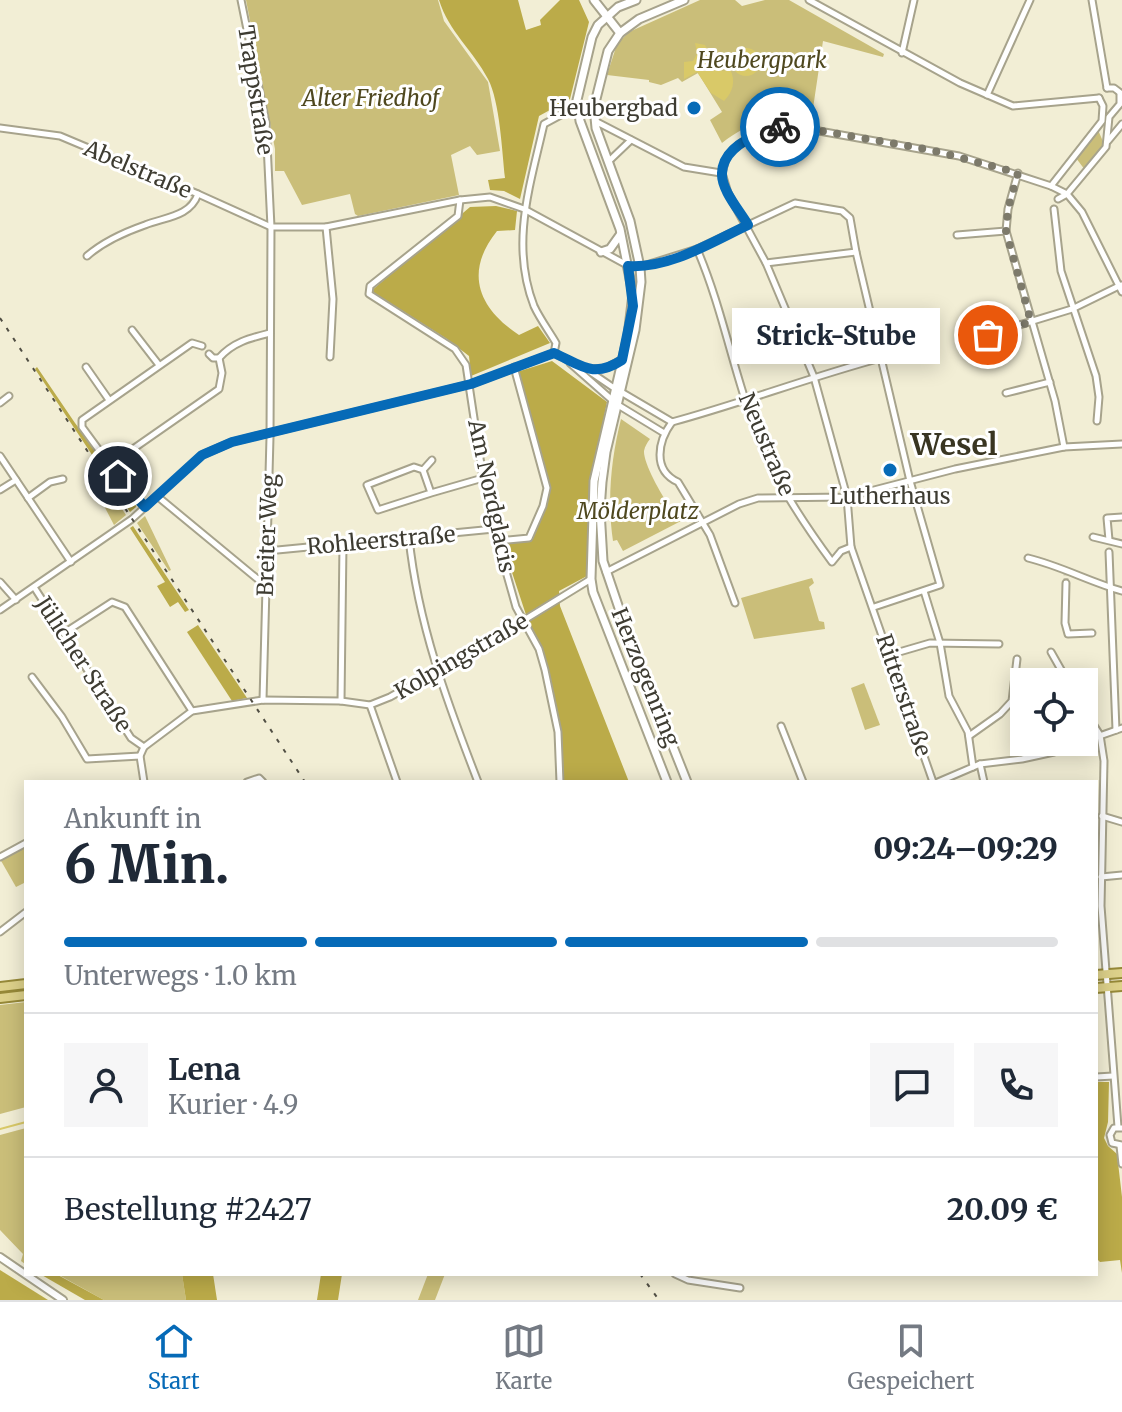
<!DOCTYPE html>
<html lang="de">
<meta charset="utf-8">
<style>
:root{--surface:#fff;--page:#f6f6f7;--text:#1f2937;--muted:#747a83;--line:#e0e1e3;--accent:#066ab7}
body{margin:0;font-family:Merriweather,serif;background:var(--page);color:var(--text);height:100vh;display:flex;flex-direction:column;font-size:30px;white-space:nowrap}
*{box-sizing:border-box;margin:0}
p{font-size:26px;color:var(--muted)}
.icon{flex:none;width:44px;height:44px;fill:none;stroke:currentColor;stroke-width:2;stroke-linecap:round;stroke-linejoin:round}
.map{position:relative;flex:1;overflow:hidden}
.details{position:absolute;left:24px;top:780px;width:1074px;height:496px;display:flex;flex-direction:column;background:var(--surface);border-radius:0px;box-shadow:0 4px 20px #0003}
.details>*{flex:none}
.buttons{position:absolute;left:1010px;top:668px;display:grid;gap:16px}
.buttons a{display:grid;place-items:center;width:88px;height:88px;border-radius:0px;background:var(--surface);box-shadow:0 4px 20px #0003;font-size:40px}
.pin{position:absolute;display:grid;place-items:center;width:68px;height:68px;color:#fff;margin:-34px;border:4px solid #fff;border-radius:50%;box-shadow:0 2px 8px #0007}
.courier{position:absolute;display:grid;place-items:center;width:80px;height:80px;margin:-40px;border:6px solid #066ab7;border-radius:50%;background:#fff;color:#222;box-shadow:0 2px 10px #0007}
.bubble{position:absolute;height:56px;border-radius:0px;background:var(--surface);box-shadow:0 4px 20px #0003;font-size:26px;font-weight:800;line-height:56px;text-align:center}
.headline em{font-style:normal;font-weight:800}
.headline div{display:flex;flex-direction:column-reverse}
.headline{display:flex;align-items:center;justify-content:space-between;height:136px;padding:0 40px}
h1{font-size:52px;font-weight:800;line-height:60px}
.bar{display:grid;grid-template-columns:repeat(4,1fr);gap:12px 8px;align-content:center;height:96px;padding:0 40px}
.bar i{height:10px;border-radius:6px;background:var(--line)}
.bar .on{background:var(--accent)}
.bar p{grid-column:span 4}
.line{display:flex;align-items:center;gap:20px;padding:0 40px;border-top:2px solid var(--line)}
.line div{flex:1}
.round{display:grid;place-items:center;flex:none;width:84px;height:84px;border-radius:0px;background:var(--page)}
.tab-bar{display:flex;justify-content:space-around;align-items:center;height:112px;border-top:2px solid var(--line);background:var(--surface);font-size:22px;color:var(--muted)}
.tab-bar a{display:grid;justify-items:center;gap:4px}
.tab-bar .on{color:var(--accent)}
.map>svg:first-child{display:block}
</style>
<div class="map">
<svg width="1122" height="1300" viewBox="0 0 1122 1300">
<rect width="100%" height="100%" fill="#f2eed5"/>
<g fill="#cabe79">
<polygon points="246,0 438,0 444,21 488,82 500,151 477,155 470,146 451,155 459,195 358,216 355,214 350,194 302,205 284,171 275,171 275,149"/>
<path d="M700 0H735L742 6 765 0H789L884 54 883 57 823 41 812 115C777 112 750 122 722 143L710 120 722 112 698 73 682 82 678 78 661 85 649 82V80L607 75 617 44 629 32Z"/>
<polygon points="1098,130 1105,146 1085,170 1076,158"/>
<path d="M621 419 650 439C647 443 645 446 644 451 643 465 670 511 681 521L623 551 617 540 613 541C607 500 611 459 621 419Z"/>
<polygon points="94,467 126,515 114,525 101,500 103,498 87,472"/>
<polygon points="145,516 171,570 169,571 137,523"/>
<polygon points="812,578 814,583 809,587 819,621 824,622 825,629 754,639 741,598"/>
<polygon points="864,683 880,725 865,730 851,688"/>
<polygon points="24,846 26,851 26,882 16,887 0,859"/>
<polygon points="26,1002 26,1107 0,1114 0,1005"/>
<polygon points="26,1128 26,1262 25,1264 21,1261 23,1254 0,1230 0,1135"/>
<polygon points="57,1274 182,1274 186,1300 104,1300"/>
<polygon points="428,1274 445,1274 435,1300 418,1300"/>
</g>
<g fill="#bbab49">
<path d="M439 0H518L526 30 541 25 540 20 560 0H579L589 22 570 99 539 116 520 199 504 191 490 190 488 180 505 178C502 151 500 102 488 79 473 50 449 32 439 0Z"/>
<path d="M496 206 517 211 515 230 497 231C464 272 478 308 519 335L538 326 550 343 471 376 469 356 447 339 371 291 470 207Z"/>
<polygon points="552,361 607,402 591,483 587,576 559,591 560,606 629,782 562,782 561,731 546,664 542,648 529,624 503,545 530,540 548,488 517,372"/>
<polygon points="37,367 75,423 135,503 136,507 130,512 35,369"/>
<polygon points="133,526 189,610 185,612 178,602 170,607 157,586 165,582 130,528"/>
<polygon points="198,625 247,698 232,701 187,632"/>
<polygon points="1096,1082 1109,1082 1108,1122 1104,1138 1108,1146 1117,1154 1122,1197 1122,1273 1120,1260 1100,1262 1096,1258"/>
<polygon points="0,1270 48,1300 0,1300"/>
<polygon points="40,1274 56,1274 104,1300 85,1300"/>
<polygon points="182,1274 213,1274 217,1300 186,1300"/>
<polygon points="321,1274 342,1274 338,1300 317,1300"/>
</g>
<g fill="#d9c968">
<path d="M695 43 705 45 718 68 723 71 730 69C736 81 733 92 724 101L711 93 697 72 684 79V62L693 61 697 54Z"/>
<circle cx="746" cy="62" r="14"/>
</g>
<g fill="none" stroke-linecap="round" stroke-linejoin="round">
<polyline stroke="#d9c968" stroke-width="2" points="0,1129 26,1122"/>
<polyline stroke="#cecab4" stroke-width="5" stroke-dasharray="5 2.5" stroke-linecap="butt" points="1066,583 1066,574"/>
<defs>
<g id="minor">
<polyline points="241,0 266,123 271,227 270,437 263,700"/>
<polyline points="809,0 960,83 1013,106 1099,98"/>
<polyline points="1092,0 1107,88"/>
<polyline points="902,53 914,0"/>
<polyline points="1107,88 1114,88 1122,94"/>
<polyline points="987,95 1030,0"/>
<polyline points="595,121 684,167 721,173"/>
<polyline points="0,128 60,136 198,194 271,227 326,227 460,200 490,197 524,209 627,265"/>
<polyline points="1108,141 1122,124"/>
<polyline points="609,161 631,140"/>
<polyline points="722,173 728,193 766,263 814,377 847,497 851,547 933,782"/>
<path d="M722 173C724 167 725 159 729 154 741 138 772 127 791 126L959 156 1051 186 1067 194 1082 212 1122 292"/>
<polyline points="1018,173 1008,209 1006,231 1055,401 1064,447"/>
<polyline points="1051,186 1102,121 1103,106 1099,98"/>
<polyline points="1058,199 1067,194 1106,147 1109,117 1120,104 1120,94"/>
<polyline points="460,200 458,216 370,286 369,294 455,349 466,365 483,478 494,529 516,607 539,649 545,670 558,732 560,782"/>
<polyline points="1054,209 1061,271 1096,376 1099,397 1097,421"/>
<polyline points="326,227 333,299 330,357"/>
<polyline points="957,235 1006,231"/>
<path d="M697 249C722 307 733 370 755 429 774 478 801 520 832 562L841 551 851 547"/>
<path d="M87 256C103 242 125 232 145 225 165 217 190 217 198 194"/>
<polyline points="766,263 856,252"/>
<polyline points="640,267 697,249 795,203 842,211 850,218 856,252 910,481 940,585 874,607"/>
<polyline points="132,330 159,365"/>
<polyline points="967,341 1072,309 1121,285"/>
<path d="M554 353 556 343C549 331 540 319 534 306 510 244 530 186 544 124L570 110H577"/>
<path d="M209 354 213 358H219C233 342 250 338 270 333"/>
<polyline points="570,363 612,400"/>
<polyline points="86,367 109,400"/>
<polyline points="589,369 606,368 621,360"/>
<polyline points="621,392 672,422"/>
<polyline points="1006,393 1050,382"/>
<polyline points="0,403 9,396"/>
<polyline points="618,405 664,433"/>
<path d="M672 422C742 403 810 377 881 358"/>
<path d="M672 422C658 441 652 470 678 482L710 535 735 603"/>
<polyline points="0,456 71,562"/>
<polyline points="110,465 219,389 222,373 219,358"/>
<polyline points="423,470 432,460"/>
<polyline points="0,490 16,480"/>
<polyline points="431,493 378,510 367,485 414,467 423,470 431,493 483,478"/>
<polyline points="157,496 266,586"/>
<polyline points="28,498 50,482 63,479"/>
<polyline points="145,507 118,476 82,427 82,420 192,343 202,346"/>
<polyline points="1093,537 1122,544"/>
<path d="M409 538C418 624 447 702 478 782"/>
<polyline points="1109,540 1107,518 1122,517"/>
<polyline points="498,541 529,538 543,506 547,488 514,367"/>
<polyline points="267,551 494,529"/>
<polyline points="1109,552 1116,730"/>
<path d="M1028 558C1061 566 1090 582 1122 591"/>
<polyline points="606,572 739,504 758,498 847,497 955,469 1064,447 1122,444"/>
<polyline points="0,582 16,600"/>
<polyline points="1066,583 1065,623 1068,634 1092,633"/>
<polyline points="34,587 131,738 144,747 140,756 144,782"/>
<polyline points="924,591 940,643 949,696 968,732 973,767"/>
<polyline points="0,610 132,519 202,455 232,442 471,384 554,353 586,369 614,388"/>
<polyline points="64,633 112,602 125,607 192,711"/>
<polyline points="1051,652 1068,682"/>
<polyline points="889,655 930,643 999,644"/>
<polyline points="32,677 62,717 87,759 140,756"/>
<polyline points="341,701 343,544"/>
<polyline points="370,705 397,782"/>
<polyline points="1084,710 1100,735 1104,761 1101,906 1118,1127"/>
<polyline points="781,726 803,782"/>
<polyline points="969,736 1000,714 1012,701 1017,659"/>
<polyline points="144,747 192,711 263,700 341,701 370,705 390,697 490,641 591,579"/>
<polyline points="980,764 984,782"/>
<polyline points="247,782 259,778 263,782"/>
<polyline points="938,782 980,764 1022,759 1054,752 1122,728"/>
<polyline points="1102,816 1122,822"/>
<polyline points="0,857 26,843"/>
<polyline points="1101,877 1122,875"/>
<polyline points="0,932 26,912"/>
<polyline points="1096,1077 1113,1076"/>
<polyline points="1122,1128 1114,1128 1110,1135 1112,1143 1122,1145"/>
<polyline points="1120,1146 1122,1164"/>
<polyline points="675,1274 688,1280 740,1288"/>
</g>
<polyline id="tertiary" points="0,1257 63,1300"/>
<g id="secondary">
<polyline points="594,0 620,33"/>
<polyline points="636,0 618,7 598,25 592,37 577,100 580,121 620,229 633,294 628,336 594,481 591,579 593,592 667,782"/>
<polyline points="684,0 639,19 620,33 608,51 594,107 596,128 630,221 640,267 641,282 635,330 606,452 602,482 600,510 603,561 625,626 687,782"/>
<polyline points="601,252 610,249 620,235"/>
</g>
<g id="primary">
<polyline points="1096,975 1122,973"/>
<polyline points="0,987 26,984"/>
<polyline points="1096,988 1122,986"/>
<polyline points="0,998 26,995"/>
</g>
</defs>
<use href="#minor" stroke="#a7a38c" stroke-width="9"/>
<use href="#tertiary" stroke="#a7a38c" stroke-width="10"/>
<use href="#secondary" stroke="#a7a38c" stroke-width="11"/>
<use href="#primary" stroke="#968938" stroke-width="12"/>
<use href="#minor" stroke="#fff" stroke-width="5"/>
<use href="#tertiary" stroke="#fff" stroke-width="6"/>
<use href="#secondary" stroke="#fff" stroke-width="7"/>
<use href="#primary" stroke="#ddd18a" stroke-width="8"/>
<g stroke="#514f44" stroke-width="2" stroke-dasharray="4 8" stroke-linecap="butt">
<polyline points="0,318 305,782"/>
<polyline points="640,1274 659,1300"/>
</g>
</g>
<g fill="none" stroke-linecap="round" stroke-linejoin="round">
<polyline stroke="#7d7a6b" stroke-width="8" stroke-dasharray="0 14.4" points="780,127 804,128 931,150 1018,173 1008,209 1006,231 1031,322 988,335"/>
<path stroke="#066ab7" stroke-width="10" d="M118 476 145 507 202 455 232 442 471 384 554 353C581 365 593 379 622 360L633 306 628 266C669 269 712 242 748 225 740 211 721 190 722 173 723 146 758 133 780 127"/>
</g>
<g fill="#066ab7" stroke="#fff" stroke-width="3">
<circle cx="694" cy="108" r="8"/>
<circle cx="890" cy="470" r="8"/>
</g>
<g text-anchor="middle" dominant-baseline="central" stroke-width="6" stroke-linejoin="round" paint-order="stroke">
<g font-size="22" font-style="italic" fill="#4f481f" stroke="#fff">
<text x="762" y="60">Heubergpark</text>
<text x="371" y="98">Alter Friedhof</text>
<text x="638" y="511">Mölderplatz</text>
</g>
<g font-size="22" fill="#3e3c32" stroke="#fff">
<text transform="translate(256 90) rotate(81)">Trappstraße</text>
<text transform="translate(138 169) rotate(23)">Abelstraße</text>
<text transform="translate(767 444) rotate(67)">Neustraße</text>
<text transform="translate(492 496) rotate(78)">Am Nordglacis</text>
<text transform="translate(267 535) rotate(-88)">Breiter Weg</text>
<text transform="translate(381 540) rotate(-5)">Rohleerstraße</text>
<text transform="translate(461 656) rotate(-30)">Kolpingstraße</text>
<text transform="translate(84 664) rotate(57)">Jülicher Straße</text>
<text transform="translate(646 677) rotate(68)">Herzogenring</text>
<text transform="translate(904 695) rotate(71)">Ritterstraße</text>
</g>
<g font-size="22" fill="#3e3c32" stroke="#fff" text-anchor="end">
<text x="678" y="108">Heubergbad</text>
<text x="890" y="496" text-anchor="middle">Lutherhaus</text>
</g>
<g font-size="30" font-weight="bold" fill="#393521" stroke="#fff">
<text x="954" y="444">Wesel</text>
</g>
</g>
</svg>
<div class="buttons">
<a><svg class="icon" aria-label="locate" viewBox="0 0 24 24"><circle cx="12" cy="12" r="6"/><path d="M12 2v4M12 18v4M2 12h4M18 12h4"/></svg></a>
</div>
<div class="pin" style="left:988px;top:335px;background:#ea580c"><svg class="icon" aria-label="bag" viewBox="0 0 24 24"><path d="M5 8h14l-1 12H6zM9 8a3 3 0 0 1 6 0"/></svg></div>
<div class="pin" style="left:118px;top:476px;background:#1f2937"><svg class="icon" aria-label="home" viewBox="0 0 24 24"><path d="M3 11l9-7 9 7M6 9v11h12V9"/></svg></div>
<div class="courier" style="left:780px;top:127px"><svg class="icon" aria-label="bike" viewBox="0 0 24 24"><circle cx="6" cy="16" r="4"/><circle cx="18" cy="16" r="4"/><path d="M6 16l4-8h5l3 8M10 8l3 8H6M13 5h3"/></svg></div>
<div class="bubble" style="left:732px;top:308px;width:208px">Strick-Stube</div>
<section class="details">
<div class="headline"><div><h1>6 Min.</h1><p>Ankunft in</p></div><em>09:24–09:29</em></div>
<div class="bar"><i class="on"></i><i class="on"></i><i class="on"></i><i></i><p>Unterwegs · 1.0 km</p></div>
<div class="line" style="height:144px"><a class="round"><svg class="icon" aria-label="person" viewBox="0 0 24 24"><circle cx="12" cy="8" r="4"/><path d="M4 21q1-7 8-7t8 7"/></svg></a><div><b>Lena</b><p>Kurier · 4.9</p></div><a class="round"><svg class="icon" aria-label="chat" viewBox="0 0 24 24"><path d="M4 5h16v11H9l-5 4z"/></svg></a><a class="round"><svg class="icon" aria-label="phone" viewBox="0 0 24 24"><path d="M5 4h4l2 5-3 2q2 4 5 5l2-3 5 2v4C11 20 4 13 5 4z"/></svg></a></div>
<div class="line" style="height:104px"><div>Bestellung #2427</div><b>20.09 €</b></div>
</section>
</div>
<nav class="tab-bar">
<a class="on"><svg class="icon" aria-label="home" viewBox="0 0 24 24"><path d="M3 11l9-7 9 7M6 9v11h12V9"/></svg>Start</a>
<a><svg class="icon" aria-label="map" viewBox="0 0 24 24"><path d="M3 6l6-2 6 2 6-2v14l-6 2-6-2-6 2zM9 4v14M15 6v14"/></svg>Karte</a>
<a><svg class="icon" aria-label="saved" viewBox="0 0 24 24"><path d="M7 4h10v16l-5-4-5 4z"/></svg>Gespeichert</a>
</nav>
